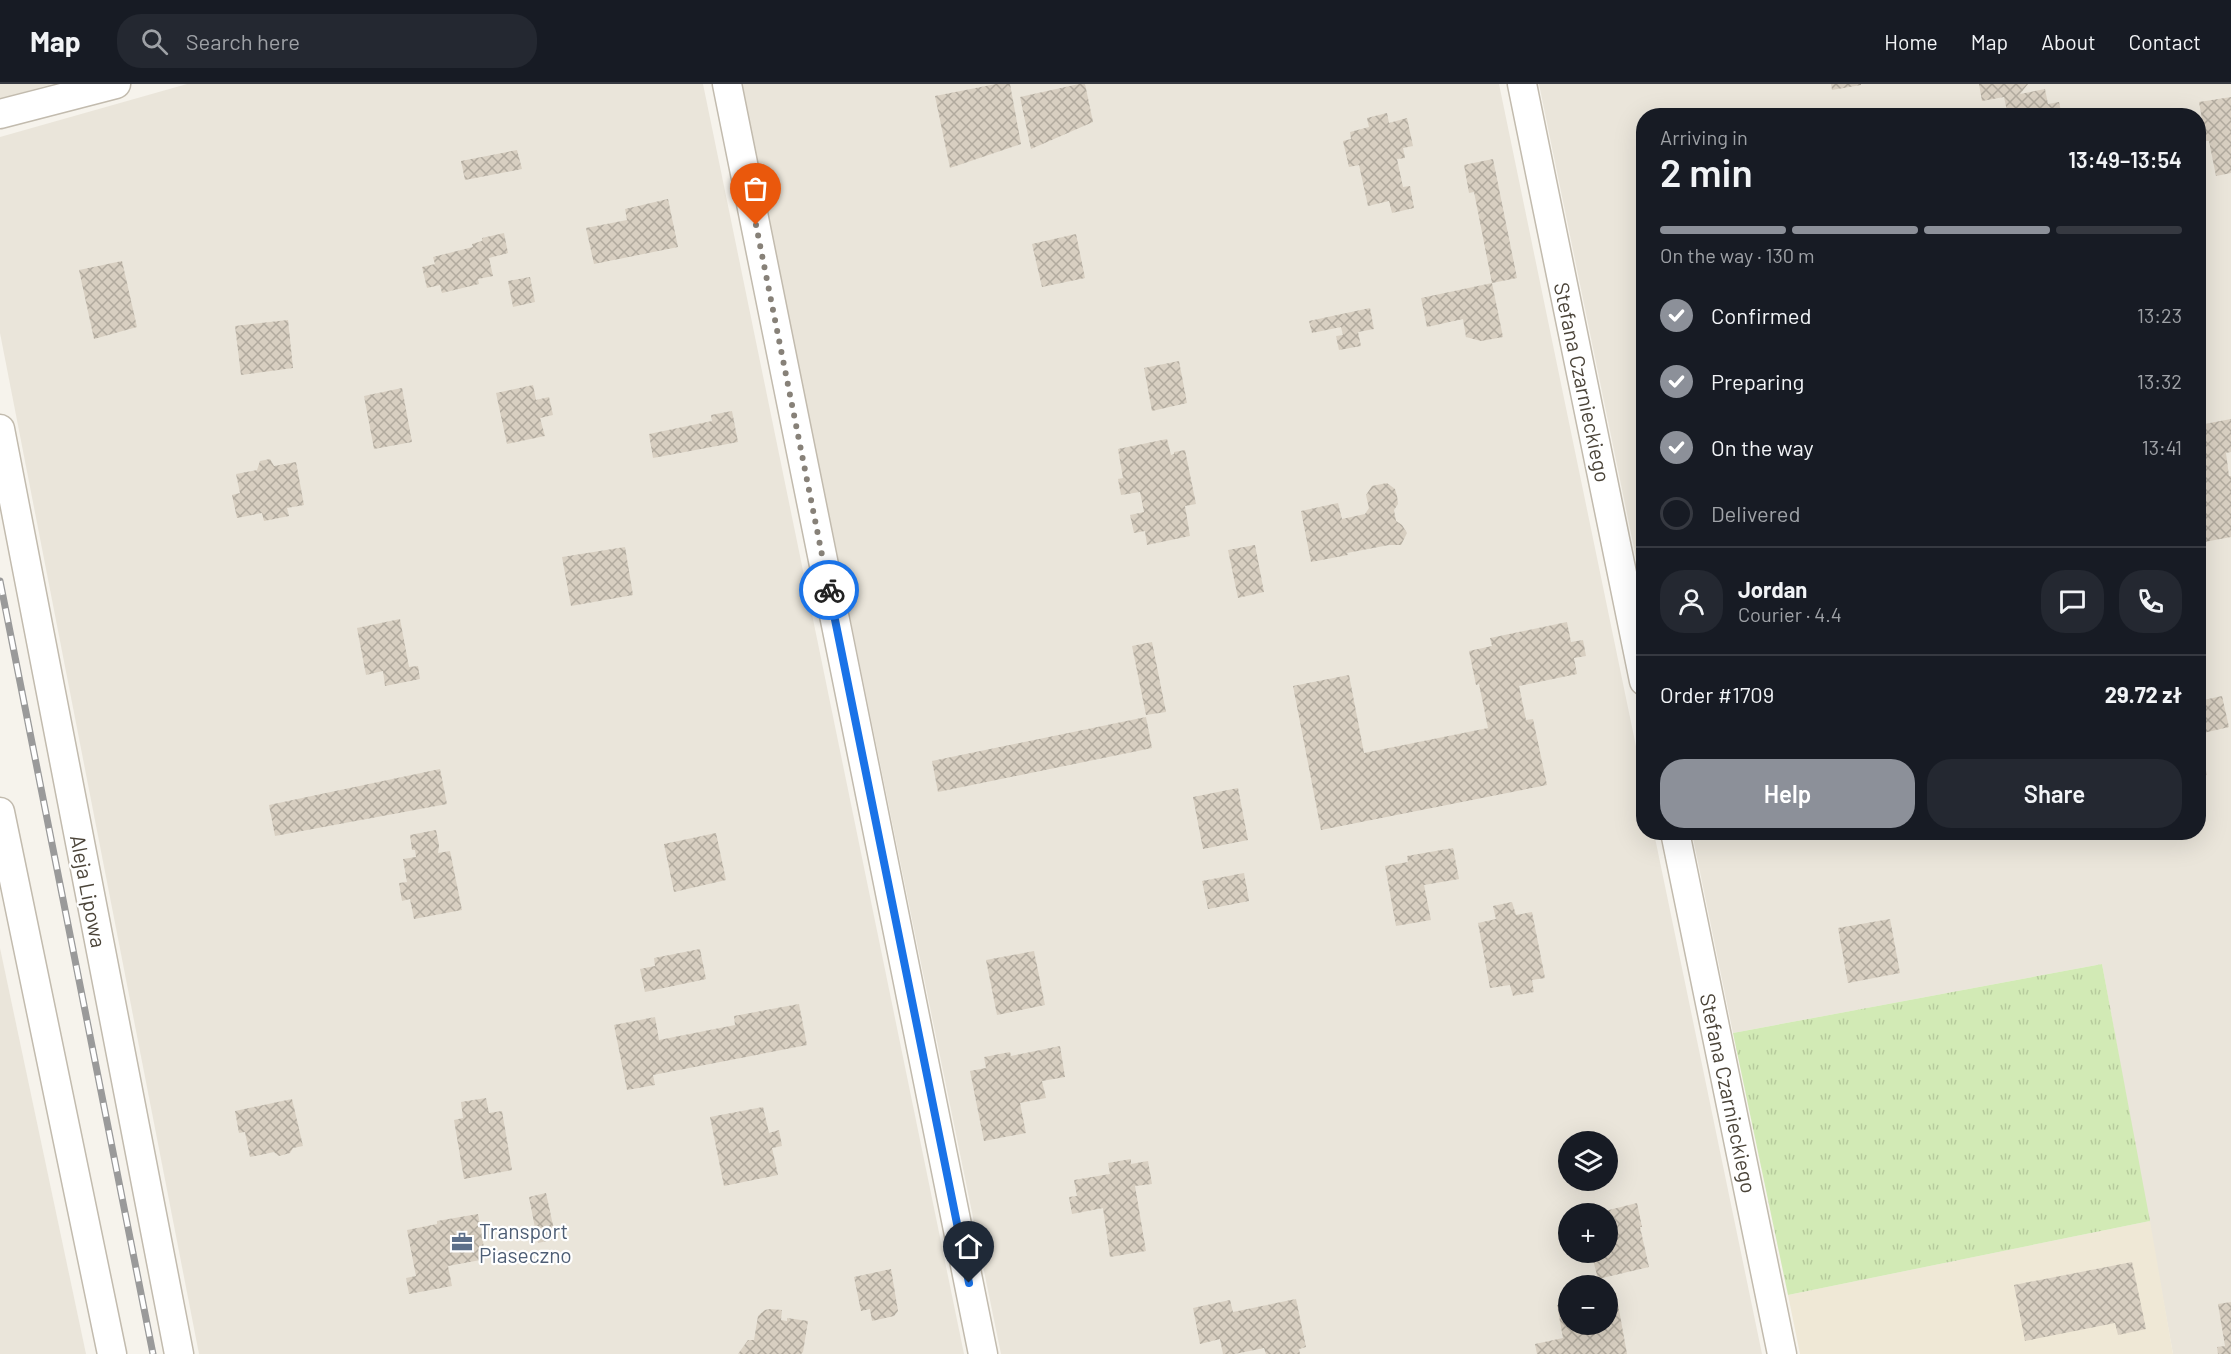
<!DOCTYPE html>
<meta charset="utf-8">
<style>
:root{--surface:#171b24;--page:#242831;--text:#f1f3f6;--muted:#9ea1a6;--line:#363941;--accent:#8c9099}
body{margin:0;font-family:Barlow,sans-serif;background:var(--page);color:var(--text);height:100vh;display:flex;flex-direction:column;font-size:22px;white-space:nowrap}
*{box-sizing:border-box;margin:0}
p{font-size:20px;color:var(--muted)}
.icon{flex:none;width:33px;height:33px;fill:none;stroke:currentColor;stroke-width:2;stroke-linecap:round;stroke-linejoin:round}
.map{position:relative;flex:1;overflow:hidden}
.drawer{position:absolute;left:1636px;top:24px;width:570px;height:732px;display:flex;flex-direction:column;background:var(--surface);border-radius:24px;box-shadow:0 6px 24px #0002}
.drawer>*{flex:none}
.buttons{position:absolute;left:1558px;top:1047px;display:grid;gap:12px}
.buttons a{display:grid;place-items:center;width:60px;height:60px;border-radius:50%;background:var(--surface);box-shadow:0 6px 24px #0002;font-size:30px}
.pin{position:absolute;display:grid;place-items:center;width:51px;height:51px;color:#fff;margin:-62px -26px;border-radius:50% 50% 50% 0;rotate:-45deg;box-shadow:0 0 6px #0007}
.pin .icon{rotate:45deg}
.courier{position:absolute;display:grid;place-items:center;width:60px;height:60px;margin:-30px;border:4px solid #1a73e8;border-radius:50%;background:#fff;color:#222;box-shadow:0 2px 8px #0007}
.overview em{font-style:normal;font-weight:600}
.overview div{display:flex;flex-direction:column-reverse}
.overview{display:flex;align-items:center;justify-content:space-between;height:102px;padding:0 24px}
h1{font-size:39px;font-weight:600;line-height:45px}
.bar{display:grid;grid-template-columns:repeat(4,1fr);gap:9px 6px;align-content:center;height:72px;padding:0 24px}
.bar i{height:8px;border-radius:4px;background:var(--line)}
.bar .active{background:var(--accent)}
.bar p{grid-column:span 4}
.line{display:flex;align-items:center;gap:15px;padding:0 24px;border-top:2px solid var(--line)}
.line div{flex:1}
.round{display:grid;place-items:center;flex:none;width:63px;height:63px;border-radius:24px;background:var(--page)}
ol{padding:0 24px;list-style:none}
li{display:flex;align-items:center;gap:18px;height:66px}
li p{margin-inline-start:auto}
li .icon{padding:6px;border-radius:50%;background:var(--accent);color:#fff;stroke-width:4}
li:last-child{color:var(--muted)}
li i{width:33px;height:33px;border:3px solid var(--line);border-radius:50%}
.button{display:flex;gap:12px;margin-top:auto;padding:12px 24px}
.button a{flex:1;height:69px;border-radius:24px;background:var(--accent);color:#fff;font-size:24px;font-weight:600;line-height:69px;text-align:center}
.button a+a{background:var(--page);color:var(--text)}
header{display:flex;align-items:center;gap:36px;box-sizing:border-box;height:84px;padding:0 30px;background:var(--surface);border-bottom:2px solid var(--line)}
header strong{font-size:28px}
nav{display:flex;gap:33px;margin-inline-start:auto;font-size:21px}
.search{width:420px;height:54px;background:var(--page);display:flex;align-items:center;gap:15px;box-sizing:border-box;padding:0 21px;border-radius:24px;color:var(--muted);font-size:22px}
.map>svg:first-child{display:block}
</style>
<header>
<strong>Map</strong>
<div class="search"><svg class="icon" aria-label="search" viewBox="0 0 24 24"><circle cx="10" cy="10" r="6"/><path d="M15 15l6 6"/></svg>Search here</div>
<nav><a>Home</a><a>Map</a><a>About</a><a>Contact</a></nav>
</header>
<div class="map">
<svg width="2231" height="1270" viewBox="0 0 2231 1270">
<defs>
<pattern id="grass-tufts" width="24" height="20" patternUnits="userSpaceOnUse" patternTransform="scale(1.5)"><rect width="24" height="20" fill="#d2eab5"/><path d="M3 7l-1-3M5 7V3M7 7l1-3M15 17l-1-3M17 17v-4M19 17l1-3" fill="none" stroke="#b6ca9c"/></pattern>
<pattern id="building-cross-hatch" width="8" height="8" patternUnits="userSpaceOnUse" patternTransform="scale(1.5)"><rect width="8" height="8" fill="#d8cfc1"/><path d="M0 0l8 8M0 8l8-8" fill="none" stroke="#b1aa9e"/></pattern>
</defs>
<rect width="100%" height="100%" fill="#f6f3ec"/>
<g fill="#eae5da" fill-rule="evenodd">
<polygon points="0,0 52,0 0,15"/>
<polygon points="187,0 703,0 964,1270 199,1270 0,249 0,53"/>
<path d="M741 0H1499L1644 701V748L1654 749 1762 1270H1001ZM1569 1058H1608V1096H1569ZM1569 1130H1608V1168H1569ZM1569 1202H1608V1240H1569Z"/>
<polygon points="1539,0 2231,0 2231,1270 2173,1270 2102,880 1733,949 1692,749 2199,748 2199,32 1644,32 1644,513"/>
<polygon points="0,864 86,1270 0,1270"/>
</g>
<polygon fill="#efe8d6" points="2150,1137 2173,1270 1800,1270 1788,1211"/>
<polygon fill="url(#grass-tufts)" points="2102,880 2150,1137 1788,1211 1733,949"/>
<g fill="url(#building-cross-hatch)">
<polygon points="996,0 1010,0 1021,60 950,84 935,12"/>
<polygon points="1079,0 1085,0 1093,38 1031,65 1020,13"/>
<polygon points="1831,0 1861,0 1861,1 1832,6"/>
<polygon points="1979,0 2028,0 2020,10 2045,5 2048,20 2059,18 2062,32 2008,32 2004,13 1982,17"/>
<polygon points="2231,13 2231,89 2216,92 2209,57 2206,57 2199,18"/>
<polygon points="1387,29 1389,39 1407,34 1413,62 1403,64 1405,74 1397,75 1403,103 1410,102 1414,124 1392,129 1389,117 1368,122 1359,81 1349,83 1343,57 1351,55 1350,48 1369,43 1367,34"/>
<polygon points="517,66 522,85 465,96 461,77"/>
<polygon points="1493,75 1517,194 1492,199 1474,108 1469,109 1464,81"/>
<polygon points="668,115 678,163 594,180 586,144 627,136 625,125"/>
<polygon points="504,149 508,169 489,174 493,192 478,195 479,200 442,209 440,201 427,204 422,183 435,180 433,173 473,163 472,160 482,157 482,154"/>
<polygon points="1076,150 1085,194 1042,203 1032,160"/>
<polygon points="122,177 137,243 94,255 79,186"/>
<polygon points="530,193 535,218 513,223 508,197"/>
<polygon points="1492,199 1503,253 1481,257 1466,253 1463,235 1427,243 1421,214"/>
<polygon points="1370,224 1374,245 1358,248 1361,262 1339,266 1336,252 1343,251 1341,243 1312,249 1309,237"/>
<polygon points="288,236 293,284 241,291 235,242"/>
<polygon points="1179,277 1187,319 1152,327 1144,284"/>
<polygon points="533,301 536,316 549,313 553,331 540,334 545,352 507,360 496,309"/>
<polygon points="402,304 412,358 374,365 364,312"/>
<polygon points="732,327 738,358 653,374 649,350 712,337 711,331"/>
<polygon points="2231,335 2231,368 2226,369 2229,392 2231,392 2231,453 2199,459 2199,341"/>
<polygon points="1167,355 1171,371 1174,370 1174,368 1185,366 1196,420 1185,422 1190,452 1147,461 1145,447 1134,449 1130,431 1144,428 1140,408 1121,411 1118,395 1123,394 1118,365"/>
<polygon points="270,375 274,382 296,378 304,421 287,424 289,432 264,437 262,429 237,434 232,411 240,409 236,390 257,386 260,377"/>
<polygon points="1387,399 1395,405 1397,412 1398,420 1394,426 1396,437 1402,441 1407,449 1401,461 1389,461 1347,469 1348,471 1311,478 1301,427 1338,419 1342,435 1365,430 1369,424 1366,411 1372,402"/>
<polygon points="1255,461 1264,508 1238,514 1228,466"/>
<polygon points="625,463 633,511 571,522 562,473"/>
<polygon points="400,535 409,583 418,582 420,595 385,602 383,587 366,591 357,544"/>
<polygon points="1567,538 1571,558 1583,556 1586,572 1574,574 1577,590 1519,602 1526,636 1533,635 1547,701 1321,746 1293,602 1349,591 1364,669 1488,644 1479,600 1476,601 1469,567 1492,562 1490,554"/>
<polygon points="1152,558 1166,628 1146,631 1132,562"/>
<polygon points="2222,612 2229,643 2199,650 2199,617"/>
<polygon points="1146,633 1152,664 938,708 932,677"/>
<polygon points="2202,668 2207,691 2199,693 2199,669"/>
<polygon points="440,685 447,720 275,752 269,721"/>
<polygon points="1238,704 1248,756 1203,765 1193,713"/>
<polygon points="436,746 439,761 438,769 450,767 462,826 414,835 410,815 402,817 399,799 407,798 403,775 416,773 415,766 412,766 410,751"/>
<polygon points="716,749 726,796 674,808 664,760"/>
<polygon points="1453,764 1459,795 1424,801 1431,836 1396,842 1385,782 1408,778 1407,772"/>
<polygon points="1244,789 1249,817 1208,825 1202,797"/>
<polygon points="1512,818 1516,831 1532,828 1545,894 1532,896 1534,908 1513,912 1510,901 1490,904 1478,839 1496,835 1493,822"/>
<polygon points="1890,835 1900,889 1848,899 1838,844"/>
<polygon points="700,865 706,895 645,908 640,885 655,882 654,874"/>
<polygon points="1034,867 1045,921 997,931 986,876"/>
<polygon points="799,920 807,961 653,991 655,1001 627,1006 614,941 655,933 659,956 735,941 734,932"/>
<polygon points="1060,962 1065,993 1042,997 1046,1014 1020,1019 1026,1049 984,1057 970,987 986,984 984,973 1010,968 1011,972"/>
<polygon points="486,1014 489,1029 502,1027 512,1086 464,1095 454,1036 463,1034 461,1018"/>
<polygon points="292,1015 303,1062 293,1064 290,1069 279,1072 274,1068 250,1073 245,1048 239,1049 235,1027"/>
<polygon points="763,1023 769,1049 779,1046 782,1062 772,1064 778,1091 724,1102 710,1033"/>
<polygon points="1131,1075 1131,1080 1148,1077 1152,1100 1135,1102 1146,1167 1110,1173 1103,1124 1072,1130 1069,1113 1077,1112 1074,1096 1110,1090 1108,1079"/>
<polygon points="546,1109 556,1155 538,1159 529,1113"/>
<polygon points="1637,1119 1642,1143 1640,1143 1649,1183 1598,1195 1591,1168 1608,1168 1608,1130 1597,1129"/>
<polygon points="478,1130 486,1175 448,1182 452,1202 409,1210 406,1194 416,1192 407,1146 437,1140 437,1137"/>
<polygon points="2132,1178 2146,1245 2118,1251 2115,1239 2025,1257 2014,1201"/>
<polygon points="891,1185 898,1227 894,1232 872,1237 870,1225 861,1227 854,1193"/>
<polygon points="1616,1209 1627,1270 1537,1270 1535,1260 1563,1254 1557,1221 1569,1219 1569,1240 1608,1240 1608,1211"/>
<polygon points="1296,1215 1306,1263 1299,1265 1300,1270 1266,1270 1264,1264 1235,1270 1223,1270 1220,1255 1200,1260 1193,1224 1230,1216 1233,1228"/>
<polygon points="2231,1218 2231,1270 2218,1270 2217,1263 2225,1262 2218,1220"/>
<polygon points="770,1225 782,1226 781,1236 787,1237 787,1234 808,1237 803,1268 801,1270 738,1270 748,1256 754,1256 758,1232 765,1226"/>
</g>
<g fill="none" stroke-linecap="round" stroke-linejoin="round">
<defs>
<g id="minor">
<polyline points="727,0 983,1270"/>
<polyline points="1522,0 1644,597"/>
<polyline points="0,30 116,0"/>
<polyline points="0,345 179,1270"/>
<polyline points="0,728 112,1270"/>
<polyline points="1675,748 1782,1270"/>
</g>
</defs>
<use href="#minor" stroke="#c2bbae" stroke-width="31"/>
<use href="#minor" stroke="#fff" stroke-width="28"/>
<defs>
<polyline id="rail" points="0,497 153,1270"/>
</defs>
<use href="#rail" stroke="#9a9a9a" stroke-width="7"/>
<use href="#rail" stroke="#fff" stroke-width="4.5" stroke-dasharray="14" stroke-linecap="butt"/>
</g>
<g fill="none" stroke-linecap="round" stroke-linejoin="round">
<polyline stroke="#878178" stroke-width="6" stroke-dasharray="0 10.8" points="756,141 829,506"/>
<polyline stroke="#1a73e8" stroke-width="8" points="829,506 969,1199"/>
</g>
<defs>
<symbol id="office-bare" viewBox="-9 -9 18 18"><path d="M-6-3h4V-5.5h4V-3h4V5H-6ZM-1-4.5V-3h2v-1.5ZM-6 0V1H6V0Z" fill="#5c6f8a" stroke="#fff" stroke-width="2.5" paint-order="stroke"/></symbol>
</defs>
<g fill-rule="evenodd">
<use href="#office-bare" x="447" y="1143" width="30" height="30"/>
</g>
<g text-anchor="middle" dominant-baseline="central" stroke-width="4.5" stroke-linejoin="round" paint-order="stroke">
<g font-size="21" fill="#4b4439" stroke="#fff">
<text transform="translate(1583 298) rotate(78)">Stefana Czarnieckiego</text>
<text transform="translate(89 807) rotate(79)">Aleja Lipowa</text>
<text transform="translate(1729 1009) rotate(78)">Stefana Czarnieckiego</text>
</g>
<g font-size="21" fill="#4e5e75" stroke="#fff" text-anchor="start">
<text x="479" y="1146">Transport<tspan x="479" dy="24">Piaseczno</tspan></text>
</g>
</g>
</svg>
<div class="buttons">
<a><svg class="icon" aria-label="layers" viewBox="0 0 24 24"><path d="M12 4l9 5-9 5-9-5zM3 14l9 5 9-5"/></svg></a>
<a>+</a>
<a>−</a>
</div>
<div class="pin" style="left:756px;top:141px;background:#ea580c"><svg class="icon" aria-label="bag" viewBox="0 0 24 24"><path d="M5 8h14l-1 12H6zM9 8a3 3 0 0 1 6 0"/></svg></div>
<div class="pin" style="left:969px;top:1199px;background:#1f2937"><svg class="icon" aria-label="home" viewBox="0 0 24 24"><path d="M3 11l9-7 9 7M6 9v11h12V9"/></svg></div>
<div class="courier" style="left:829px;top:506px"><svg class="icon" aria-label="bike" viewBox="0 0 24 24"><circle cx="6" cy="16" r="4"/><circle cx="18" cy="16" r="4"/><path d="M6 16l4-8h5l3 8M10 8l3 8H6M13 5h3"/></svg></div>
<section class="drawer">
<div class="overview"><div><h1>2 min</h1><p>Arriving in</p></div><em>13:49–13:54</em></div>
<div class="bar"><i class="active"></i><i class="active"></i><i class="active"></i><i></i><p>On the way · 130 m</p></div>
<ol>
<li><svg class="icon" aria-label="check" viewBox="0 0 24 24"><path d="M5 12l5 5 9-10"/></svg>Confirmed<p>13:23</p></li>
<li><svg class="icon" aria-label="check" viewBox="0 0 24 24"><path d="M5 12l5 5 9-10"/></svg>Preparing<p>13:32</p></li>
<li><svg class="icon" aria-label="check" viewBox="0 0 24 24"><path d="M5 12l5 5 9-10"/></svg>On the way<p>13:41</p></li>
<li><i></i>Delivered</li>
</ol>
<div class="line" style="height:108px"><a class="round"><svg class="icon" aria-label="person" viewBox="0 0 24 24"><circle cx="12" cy="8" r="4"/><path d="M4 21q1-7 8-7t8 7"/></svg></a><div><b>Jordan</b><p>Courier · 4.4</p></div><a class="round"><svg class="icon" aria-label="chat" viewBox="0 0 24 24"><path d="M4 5h16v11H9l-5 4z"/></svg></a><a class="round"><svg class="icon" aria-label="phone" viewBox="0 0 24 24"><path d="M5 4h4l2 5-3 2q2 4 5 5l2-3 5 2v4C11 20 4 13 5 4z"/></svg></a></div>
<div class="line" style="height:78px"><div>Order #1709</div><b>29.72 zł</b></div>
<div class="button"><a>Help</a><a>Share</a></div>
</section>
</div>
